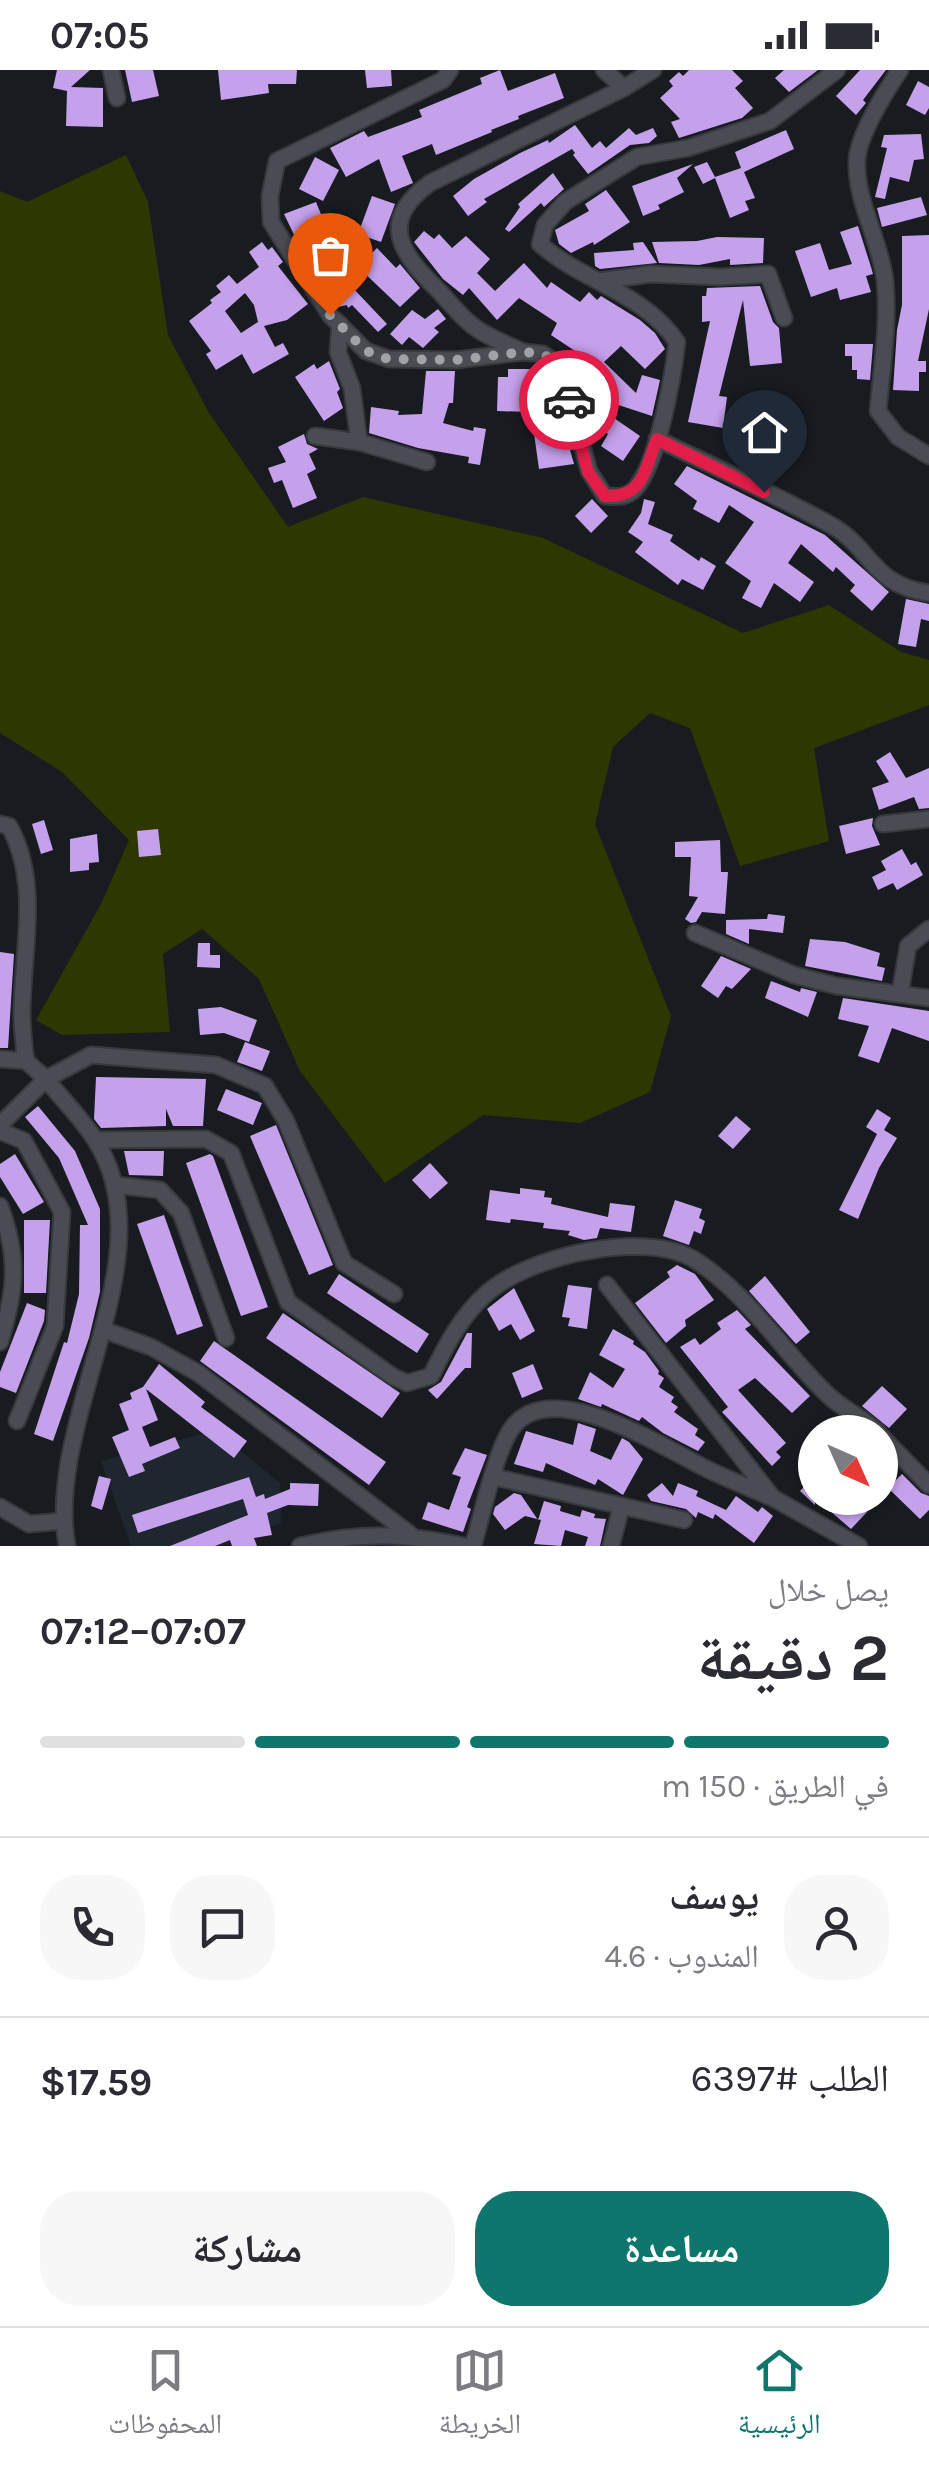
<!DOCTYPE html>
<html lang="ar">
<meta charset="utf-8">
<style>
:root{--surface:#fff;--page:#f7f7f7;--text:#2b2b33;--muted:#7c7c81;--line:#e1e1e2;--accent:#0f766e}
body{margin:0;font-family:Karla,"Noto Naskh Arabic",sans-serif;background:var(--page);color:var(--text);direction:rtl;height:100vh;display:flex;flex-direction:column;font-size:38px;white-space:nowrap}
*{box-sizing:border-box;margin:0}
p{font-size:32px;color:var(--muted)}
.icon{flex:none;width:55px;height:55px;fill:none;stroke:currentColor;stroke-width:2;stroke-linecap:round;stroke-linejoin:round}
.map{position:relative;height:1476px;overflow:hidden;direction:ltr}
.drawer{display:flex;flex-direction:column;background:var(--surface);flex:1}
.drawer>*{flex:none}
.needle{width:65px;rotate:135deg}
.controls{position:absolute;left:798px;top:1345px;display:grid;gap:20px}
.controls a{display:grid;place-items:center;width:100px;height:100px;border-radius:50%;background:var(--surface);box-shadow:0 2px 8px #0004;font-size:50px}
.pin{position:absolute;display:grid;place-items:center;width:85px;height:85px;color:#fff;margin:-102px -42px;border-radius:50% 50% 50% 0;rotate:-45deg;box-shadow:0 0 10px #0007}
.pin .icon{rotate:45deg}
.courier{position:absolute;display:grid;place-items:center;width:100px;height:100px;margin:-50px;border:8px solid #e11d48;border-radius:50%;background:#fff;color:#222;box-shadow:0 2px 12px #0007}
.head em{font-style:normal;font-weight:700}
.head div{display:flex;flex-direction:column-reverse}
.head{display:flex;align-items:center;justify-content:space-between;height:170px;padding:0 40px}
h1{font-size:65px;font-weight:700;line-height:75px}
.bar{display:grid;grid-template-columns:repeat(4,1fr);gap:15px 10px;align-content:center;height:120px;padding:0 40px}
.bar i{height:12px;border-radius:8px;background:var(--line)}
.bar .selected{background:var(--accent)}
.bar p{grid-column:span 4}
.line{display:flex;align-items:center;gap:25px;padding:0 40px;border-top:2px solid var(--line)}
.line div{flex:1}
.round{display:grid;place-items:center;flex:none;width:105px;height:105px;border-radius:40px;background:var(--page)}
.primary-button{display:flex;gap:20px;margin-top:auto;padding:20px 40px}
.primary-button a{flex:1;height:115px;border-radius:40px;background:var(--accent);color:#fff;font-size:40px;font-weight:700;line-height:115px;text-align:center}
.primary-button a+a{background:var(--page);color:var(--text)}
.status{display:flex;justify-content:space-between;align-items:center;height:70px;padding:0 50px;background:var(--surface);direction:ltr}
.status svg{height:28px;fill:currentColor}
.menu{display:flex;justify-content:space-around;align-items:center;height:140px;border-top:2px solid var(--line);background:var(--surface);font-size:28px;color:var(--muted)}
.menu a{display:grid;justify-items:center;gap:5px}
.menu .selected{color:var(--accent)}
.map>svg:first-child{display:block}
</style>
<div class="status"><b>07:05</b><svg viewBox="0 0 49 12"><path d="M0 12V9h3v3zM5 12V6h3v6zM10 12V3h3v9zM15 12V0h3v12zM26 1h20v11H26zM47 4h2v5h-2z"/></svg></div>
<div class="map">
<svg width="929" height="1476" viewBox="0 0 929 1476">
<rect width="100%" height="100%" fill="#181c21"/>
<polygon fill="#1e2630" points="216,1360 280,1413 281,1453 220,1476 131,1476 101,1391"/>
<polygon fill="#2c3800" points="126,85 148,132 168,265 209,343 288,457 363,427 543,468 743,563 829,535 901,582 929,590 929,635 814,678 829,771 740,796 690,658 650,643 613,677 595,754 671,946 650,1022 580,1053 483,1045 385,1113 300,1001 259,909 202,859 163,884 170,962 62,965 36,950 101,834 129,770 62,702 0,663 0,121 27,132"/>
<g fill="#c5a1ec" fill-rule="evenodd">
<polygon points="57,0 90,0 71,17 103,18 103,57 66,56 67,21 53,18"/>
<polygon points="125,0 153,0 159,26 132,32"/>
<polygon points="218,0 297,0 296,14 268,14 269,23 221,30"/>
<polygon points="365,0 391,0 392,16 367,18"/>
<polygon points="500,0 508,21 555,3 564,28 518,46 519,49 491,60 492,62 436,85 432,74 402,86 413,113 391,122 379,89 346,107 330,78 364,61 368,67 422,47 419,40 482,14 480,8"/>
<polygon points="689,0 732,0 743,11 735,18 753,38 742,48 679,68 671,52 680,49 660,28 673,16 669,11 679,2 683,6"/>
<polygon points="784,0 818,0 789,22 775,8"/>
<polygon points="860,0 886,0 863,30 866,33 856,45 836,26"/>
<polygon points="918,11 929,17 929,38 925,45 906,35"/>
<polygon points="575,55 592,78 600,71 606,78 629,58 636,65 653,58 657,66 649,73 630,75 588,104 573,85 575,83 572,79 484,129 487,132 468,146 453,126 474,109 520,83 548,70 549,73"/>
<polygon points="786,60 794,79 744,102 755,128 745,131 749,140 730,148 715,108 703,114 694,97 707,92 715,107 741,98 735,82"/>
<polygon points="921,64 924,89 914,90 909,112 890,107 885,129 875,127 887,78 881,77 884,65"/>
<polygon points="315,87 339,100 323,131 299,119"/>
<polygon points="693,94 677,108 684,122 658,135 660,139 643,146 632,116"/>
<polygon points="553,103 564,119 544,137 541,133 509,162 505,159 520,137 518,134"/>
<polygon points="606,120 630,152 594,175 593,172 571,183 559,174 555,160 589,141 585,134"/>
<polygon points="372,126 395,134 381,172 358,164"/>
<polygon points="921,127 927,145 882,157 877,138"/>
<polygon points="316,132 329,164 299,175 284,144"/>
<polygon points="858,156 871,197 873,204 866,206 871,222 840,230 837,218 811,227 795,181 820,173 829,200 852,194 840,162"/>
<polygon points="424,161 434,169 439,164 452,178 466,166 490,189 477,203 495,221 524,193 547,218 551,212 580,232 589,222 597,230 601,226 640,250 655,263 665,279 645,299 621,276 604,292 636,323 642,305 660,310 652,346 588,325 599,314 573,288 578,283 551,265 557,253 519,228 497,250 469,218 463,225 443,209 414,172"/>
<polygon points="929,165 929,239 918,291 926,291 926,302 919,302 919,321 893,320 897,260 902,235 902,166"/>
<polygon points="717,167 764,168 763,193 730,195 730,189 699,195 659,193 652,172 697,171"/>
<path d="M262 172 268 180 272 177 278 185 283 192 278 196 308 234 287 250 264 256 275 277 283 273 289 284 253 304 242 284 216 300 206 284 211 281 189 251 212 233 210 230 221 222 216 216 229 205 237 214 259 197 249 182ZM245 223 254 235 258 252 241 263 225 241Z"/>
<polygon points="643,172 657,193 600,199 595,196 594,183 634,180 633,173"/>
<polygon points="327,173 342,190 334,198 387,254 378,262 352,235 348,238 347,235 338,237 308,190"/>
<polygon points="377,178 396,198 400,194 420,218 400,237 358,197"/>
<polygon points="760,216 773,252 779,258 782,293 750,296 743,230 719,326 727,327 723,358 688,352 710,251 702,252 702,226 706,226 707,218"/>
<polygon points="438,239 446,249 434,258 439,262 423,278 409,267 402,275 390,264 412,240 425,249"/>
<polygon points="845,274 873,274 870,310 857,309 857,300 852,300 852,286 845,286"/>
<polygon points="329,291 340,319 337,322 343,338 324,351 295,307 314,294 317,299"/>
<polygon points="508,299 533,299 532,315 551,312 574,394 539,399 531,342 497,341 498,307 508,307"/>
<polygon points="426,301 455,301 453,333 449,333 443,353 473,361 474,357 486,359 480,395 468,393 469,387 418,378 369,363 371,337 399,341 398,345 422,344"/>
<polygon points="585,328 640,366 623,391 601,376 608,364 584,341 582,332"/>
<polygon points="304,364 307,374 318,379 309,384 316,399 307,404 317,428 293,438 282,410 274,413 268,398 286,392 278,377"/>
<polygon points="687,396 825,465 889,522 872,541 850,521 855,515 836,497 833,502 801,474 788,493 814,512 800,532 774,513 761,538 742,528 751,511 725,493 754,452 729,435 719,453 693,439 697,431 674,414"/>
<polygon points="592,429 608,446 591,463 575,446"/>
<polygon points="644,429 655,432 648,454 673,465 670,471 699,491 701,487 716,496 703,520 682,509 678,515 635,482 643,472 628,462 641,443"/>
<polygon points="906,529 929,534 929,551 921,549 916,577 898,574"/>
<polygon points="890,682 906,708 929,698 929,738 919,739 914,727 879,740 872,718 889,712 876,691"/>
<polygon points="873,748 872,756 880,775 846,784 839,756"/>
<polygon points="44,750 53,780 41,784 32,754"/>
<polygon points="158,759 161,785 139,787 137,761"/>
<polygon points="97,764 99,792 89,793 89,800 70,802 70,769"/>
<polygon points="720,770 721,802 728,802 725,844 702,842 696,852 691,853 685,849 698,827 689,826 691,787 675,787 675,772"/>
<polygon points="902,779 911,795 916,792 923,805 897,820 893,813 878,820 872,807 886,800 881,791"/>
<polygon points="768,844 785,846 783,863 749,859 749,874 726,864 726,850 767,849"/>
<polygon points="810,869 845,872 880,883 877,896 885,898 882,911 805,896"/>
<polygon points="198,873 210,873 210,885 220,885 220,898 197,897"/>
<polygon points="0,882 14,884 8,978 0,978"/>
<polygon points="721,886 751,899 732,919 726,916 718,928 701,916"/>
<polygon points="771,911 800,922 801,918 817,922 808,947 765,928"/>
<polygon points="843,928 929,941 929,971 892,958 879,993 858,986 869,956 838,949"/>
<polygon points="221,937 257,950 249,972 224,963 200,965 198,939"/>
<polygon points="245,972 270,981 262,1001 237,992"/>
<polygon points="96,1007 206,1009 203,1056 173,1056 166,1039 166,1056 101,1058 94,1049"/>
<polygon points="226,1019 262,1033 253,1055 217,1040"/>
<polygon points="38,1036 75,1081 100,1139 100,1222 89,1268 53,1371 34,1364 64,1272 67,1273 79,1224 80,1155 88,1155 59,1088 25,1047"/>
<polygon points="877,1039 891,1048 884,1060 897,1068 879,1098 858,1149 839,1140 877,1064 866,1057"/>
<polygon points="736,1046 751,1059 733,1079 718,1066"/>
<polygon points="276,1055 333,1195 309,1205 250,1066"/>
<polygon points="124,1081 164,1081 163,1106 129,1105"/>
<polygon points="15,1084 44,1132 23,1144 0,1107 0,1094"/>
<polygon points="210,1084 213,1086 268,1237 241,1246 186,1093"/>
<polygon points="430,1093 448,1113 430,1129 412,1110"/>
<polygon points="520,1118 545,1121 544,1127 552,1128 551,1134 608,1147 610,1133 635,1136 631,1162 600,1158 597,1168 584,1170 568,1165 570,1161 543,1158 544,1153 511,1149 510,1153 486,1150 490,1120 520,1124"/>
<polygon points="675,1130 702,1139 699,1148 705,1151 701,1164 694,1161 689,1175 663,1166"/>
<polygon points="164,1145 203,1256 177,1265 137,1154"/>
<polygon points="24,1150 50,1150 46,1223 24,1223"/>
<polygon points="677,1195 695,1204 714,1230 685,1250 686,1256 666,1273 635,1233 670,1207 667,1202"/>
<polygon points="339,1204 429,1264 417,1283 327,1223"/>
<polygon points="765,1206 810,1262 796,1274 749,1221"/>
<polygon points="568,1215 592,1218 587,1259 568,1256 570,1248 562,1247"/>
<polygon points="514,1218 535,1261 520,1270 511,1254 499,1261 487,1239"/>
<polygon points="27,1233 45,1240 44,1251 16,1323 0,1317 0,1302"/>
<polygon points="737,1240 751,1255 745,1259 810,1326 792,1343 755,1308 738,1320 786,1373 776,1382 781,1387 772,1396 722,1342 728,1337 680,1277 695,1268 700,1275 721,1259 717,1253"/>
<polygon points="283,1243 400,1323 382,1348 266,1268"/>
<polygon points="613,1259 634,1271 633,1274 645,1282 659,1301 658,1304 664,1308 659,1317 674,1327 671,1332 678,1337 674,1342 698,1359 695,1365 705,1372 698,1381 663,1363 642,1347 639,1351 602,1334 601,1337 578,1329 590,1302 613,1318 625,1299 599,1285"/>
<polygon points="467,1263 472,1263 471,1298 465,1298 437,1329 428,1320 441,1312"/>
<polygon points="214,1271 386,1392 369,1415 200,1291"/>
<polygon points="159,1294 205,1332 201,1337 247,1371 234,1388 146,1319 158,1350 142,1357 150,1377 175,1367 180,1378 142,1394 145,1401 129,1407 112,1367 129,1360 119,1334 132,1329 130,1323 143,1317"/>
<polygon points="533,1294 543,1319 522,1328 512,1303"/>
<polygon points="882,1316 907,1339 889,1358 862,1336"/>
<polygon points="578,1353 596,1359 590,1381 611,1390 622,1368 629,1372 643,1389 623,1425 598,1409 595,1415 546,1393 543,1402 514,1394 526,1361 573,1375"/>
<polygon points="465,1378 487,1385 467,1437 471,1439 463,1462 422,1449 428,1432 449,1440 461,1407 452,1404"/>
<polygon points="902,1404 921,1423 929,1426 929,1440 920,1449 888,1418"/>
<polygon points="815,1405 815,1428 851,1428 867,1442 851,1459 815,1428 815,1435 800,1421"/>
<polygon points="99,1406 111,1409 102,1440 91,1436"/>
<polygon points="249,1407 256,1427 264,1424 265,1429 290,1419 290,1413 319,1414 318,1436 288,1435 267,1443 272,1465 254,1468 257,1476 232,1476 230,1470 215,1476 170,1476 248,1445 243,1429 138,1463 132,1445"/>
<polygon points="662,1413 673,1426 678,1413 698,1421 696,1426 726,1440 736,1426 758,1442 762,1437 773,1446 754,1473 715,1444 713,1449 698,1442 696,1448 686,1439 651,1431 647,1425"/>
<polygon points="514,1423 521,1425 538,1450 544,1431 561,1436 560,1441 580,1447 582,1440 595,1444 594,1448 606,1449 600,1476 585,1476 588,1467 565,1460 561,1476 534,1474 541,1450 525,1446 505,1460 493,1444 495,1437"/>
</g>
<g fill="none" stroke-linecap="round" stroke-linejoin="round">
<defs>
<g id="minor">
<polyline points="111,0 117,28"/>
<path d="M450 0 443 10 277 91 270 126 271 152 330 245 366 281 389 289 456 290 523 282 543 284 553 291 565 314 589 401 605 426C617 427 626 428 635 419 658 393 673 307 677 272 643 222 583 212 540 174L545 155 565 132 637 87 688 78 770 51 837 0"/>
<polyline points="604,0 624,18"/>
<path d="M900 0C886 20 858 66 857 90 855 130 880 170 885 210 889 253 882 297 878 341L898 367 929 386"/>
<polyline points="599,211 650,204 721,207 768,204 784,248"/>
<polyline points="340,254 338,282 352,318 359,372 427,392"/>
<path d="M523 282C507 274 487 267 473 256 461 247 450 233 440 222 402 185 376 152 430 113L624 18 653 0"/>
<polyline points="315,366 359,372"/>
<path d="M657 369C715 397 774 424 831 455 872 478 871 515 929 523"/>
<path d="M0 754 9 756C41 812 22 883 22 944 22 960 24 976 26 991"/>
<polyline points="883,754 929,749"/>
<polyline points="695,863 794,905 837,916 929,928"/>
<polyline points="900,924 908,876 929,859"/>
<polyline points="0,989 26,991 46,1009 91,985 216,995 265,1016 286,1051 344,1193 394,1224"/>
<path d="M0 1055 46 1009C62 1029 81 1048 94 1068 171 1184 44 1346 67 1476"/>
<polyline points="0,1061 24,1071 62,1142 55,1256 17,1351"/>
<path d="M96 1070 206 1069 231 1083 288 1232 392 1306 407 1313 431 1306C446 1276 460 1247 486 1224 527 1186 645 1159 695 1190 749 1224 783 1283 829 1326 844 1340 863 1348 878 1362"/>
<polyline points="115,1115 160,1120 181,1143 226,1268"/>
<path d="M0 1136C19 1187 16 1220 0 1272"/>
<polyline points="104,1260 151,1277 198,1303 411,1465"/>
<polyline points="880,1365 929,1415"/>
<polyline points="494,1407 684,1450"/>
<polyline points="773,1428 859,1476"/>
<polyline points="0,1437 29,1454 63,1451"/>
<path d="M300 1476C362 1462 402 1463 464 1476"/>
<path d="M473 1476C482 1446 495 1382 512 1358 551 1304 666 1379 709 1400 730 1410 752 1419 773 1428L607 1215"/>
<polyline points="611,1476 621,1438"/>
</g>
</defs>
<use href="#minor" stroke="#36393d" stroke-width="19"/>
<use href="#minor" stroke="#494d53" stroke-width="15"/>
</g>
<g fill="none" stroke-linecap="round" stroke-linejoin="round">
<polyline stroke="#9fa2a6" stroke-width="10" stroke-dasharray="0 18" points="330,245 366,281 388,289 456,290 523,282 543,284 554,291 569,330"/>
<path stroke="#e11d48" stroke-width="12" d="M569 330 588 402 605 426C644 428 644 400 657 369L764 422"/>
</g>
</svg>
<div class="controls">
<a><svg class="needle" viewBox="-14 -14 28 28"><path d="M0-13l5 13h-10z" fill="#e53935"/><path d="M0 13l5-13h-10z" fill="#7c7c81"/></svg></a>
</div>
<div class="pin" style="left:330px;top:245px;background:#ea580c"><svg class="icon" aria-label="bag" viewBox="0 0 24 24"><path d="M5 8h14l-1 12H6zM9 8a3 3 0 0 1 6 0"/></svg></div>
<div class="pin" style="left:764px;top:422px;background:#1f2937"><svg class="icon" aria-label="home" viewBox="0 0 24 24"><path d="M3 11l9-7 9 7M6 9v11h12V9"/></svg></div>
<div class="courier" style="left:569px;top:330px"><svg class="icon" aria-label="car" viewBox="0 0 24 24"><path d="M5 17H2v-5l4-1 3-4h7l3 4 3 1v5h-3M9 17h6M6 11h13"/><circle cx="7" cy="17" r="2"/><circle cx="17" cy="17" r="2"/></svg></div>
</div>
<section class="drawer">
<div class="head"><div><h1>2 دقيقة</h1><p>يصل خلال</p></div><em>07:07–07:12</em></div>
<div class="bar"><i class="selected"></i><i class="selected"></i><i class="selected"></i><i></i><p>في الطريق · 150 m</p></div>
<div class="line" style="height:180px"><a class="round"><svg class="icon" aria-label="person" viewBox="0 0 24 24"><circle cx="12" cy="8" r="4"/><path d="M4 21q1-7 8-7t8 7"/></svg></a><div><b>يوسف</b><p>المندوب · 4.6</p></div><a class="round"><svg class="icon" aria-label="chat" viewBox="0 0 24 24"><path d="M4 5h16v11H9l-5 4z"/></svg></a><a class="round"><svg class="icon" aria-label="phone" viewBox="0 0 24 24"><path d="M5 4h4l2 5-3 2q2 4 5 5l2-3 5 2v4C11 20 4 13 5 4z"/></svg></a></div>
<div class="line" style="height:130px"><div>الطلب #6397</div><b>$17.59</b></div>
<div class="primary-button"><a>مساعدة</a><a>مشاركة</a></div>
</section>
<nav class="menu">
<a class="selected"><svg class="icon" aria-label="home" viewBox="0 0 24 24"><path d="M3 11l9-7 9 7M6 9v11h12V9"/></svg>الرئيسية</a>
<a><svg class="icon" aria-label="map" viewBox="0 0 24 24"><path d="M3 6l6-2 6 2 6-2v14l-6 2-6-2-6 2zM9 4v14M15 6v14"/></svg>الخريطة</a>
<a><svg class="icon" aria-label="saved" viewBox="0 0 24 24"><path d="M7 4h10v16l-5-4-5 4z"/></svg>المحفوظات</a>
</nav>
